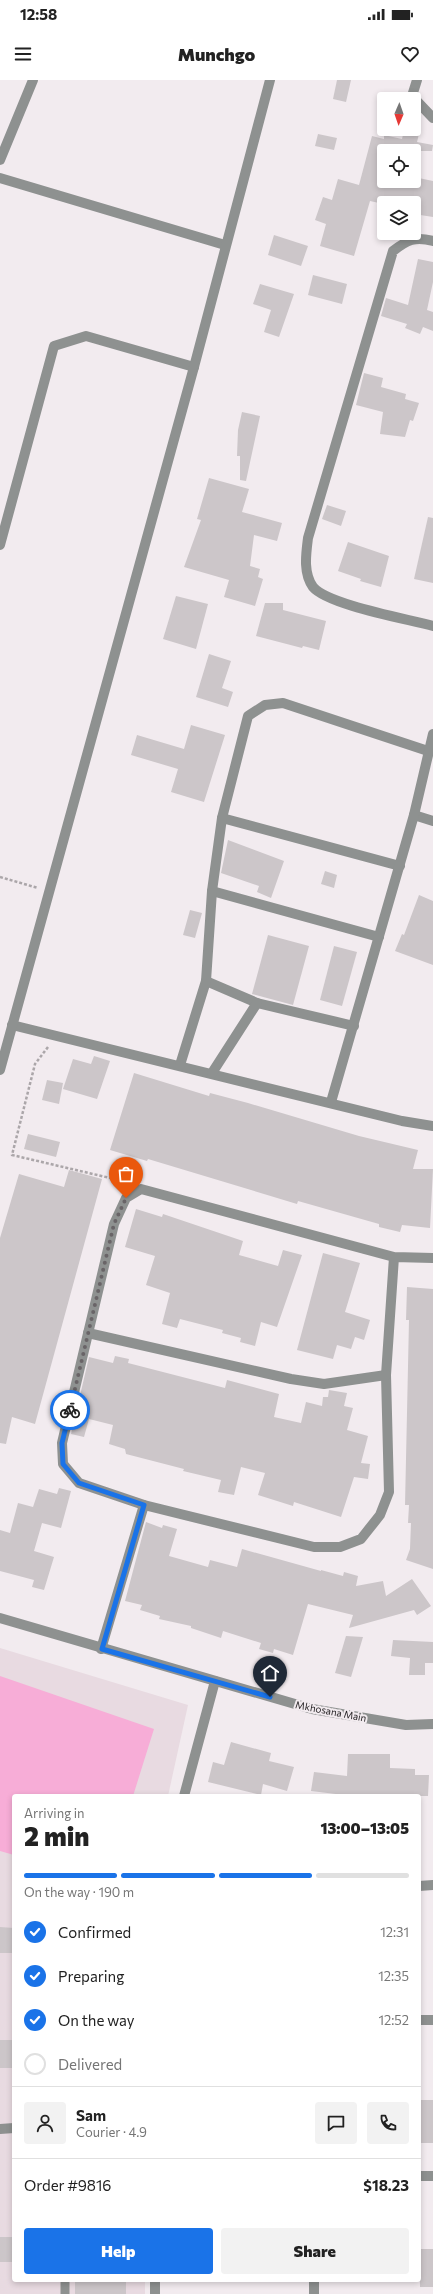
<!DOCTYPE html>
<meta charset="utf-8">
<style>
:root{--surface:#fff;--page:#f2f2f2;--text:#222;--muted:#767676;--line:#e0e0e0;--accent:#1a73e8}
body{margin:0;font-family:Commissioner,sans-serif;background:var(--page);color:var(--text);height:100vh;display:flex;flex-direction:column;font-size:15px;white-space:nowrap}
*{box-sizing:border-box;margin:0}
p{font-size:13px;color:var(--muted)}
.icon{flex:none;width:22px;height:22px;fill:none;stroke:currentColor;stroke-width:2;stroke-linecap:round;stroke-linejoin:round}
.map{position:relative;flex:1;overflow:hidden}
.panel{position:absolute;left:12px;top:1714px;width:409px;height:488px;display:flex;flex-direction:column;background:var(--surface);border-radius:4px;box-shadow:0 2px 6px #0003}
.panel>*{flex:none}
.needle{width:26px;rotate:182deg}
.controls{position:absolute;left:377px;top:12px;display:grid;gap:8px}
.controls a{display:grid;place-items:center;width:44px;height:44px;border-radius:4px;background:var(--surface);box-shadow:0 2px 6px #0003;font-size:20px}
.pin{position:absolute;display:grid;place-items:center;width:34px;height:34px;color:#fff;margin:-41px -17px;border-radius:50% 50% 50% 0;rotate:-45deg;box-shadow:0 0 4px #0007}
.pin .icon{rotate:45deg}
.courier{position:absolute;display:grid;place-items:center;width:40px;height:40px;margin:-20px;border:3px solid #1a73e8;border-radius:50%;background:#fff;color:#222;box-shadow:0 1px 5px #0007}
.head em{font-style:normal;font-weight:800}
.head div{display:flex;flex-direction:column-reverse}
.head{display:flex;align-items:center;justify-content:space-between;height:68px;padding:0 12px}
h1{font-size:26px;font-weight:800;line-height:30px}
.bar{display:grid;grid-template-columns:repeat(4,1fr);gap:6px 4px;align-content:center;height:48px;padding:0 12px}
.bar i{height:5px;border-radius:3px;background:var(--line)}
.bar .on{background:var(--accent)}
.bar p{grid-column:span 4}
.line{display:flex;align-items:center;gap:10px;padding:0 12px;border-top:1px solid var(--line)}
.line div{flex:1}
.round{display:grid;place-items:center;flex:none;width:42px;height:42px;border-radius:4px;background:var(--page)}
ol{padding:0 12px;list-style:none}
li{display:flex;align-items:center;gap:12px;height:44px}
li p{margin-inline-start:auto}
li .icon{padding:4px;border-radius:50%;background:var(--accent);color:#fff;stroke-width:4}
li:last-child{color:var(--muted)}
li i{width:22px;height:22px;border:2px solid var(--line);border-radius:50%}
.button{display:flex;gap:8px;margin-top:auto;padding:8px 12px}
.button a{flex:1;height:46px;border-radius:4px;background:var(--accent);color:#fff;font-size:16px;font-weight:800;line-height:46px;text-align:center}
.button a+a{background:var(--page);color:var(--text)}
.status{display:flex;justify-content:space-between;align-items:center;height:28px;padding:0 20px;background:var(--surface);direction:ltr}
.status svg{height:11px;fill:currentColor}
header{display:flex;justify-content:space-between;align-items:center;height:52px;padding:0 12px;background:var(--surface);font-size:18px;font-weight:800}
.map>svg:first-child{display:block}
</style>
<div class="status"><b>12:58</b><svg viewBox="0 0 49 12"><path d="M0 12V9h3v3zM5 12V6h3v6zM10 12V3h3v9zM15 12V0h3v12zM26 1h20v11H26zM47 4h2v5h-2z"/></svg></div>
<header><svg class="icon" aria-label="menu" viewBox="0 0 24 24"><path d="M4 6h16M4 12h16M4 18h16"/></svg>Munchgo<svg class="icon" aria-label="heart" viewBox="0 0 24 24"><path d="M12 20l-8-8c-3-5 5-10 8-4 3-6 11-1 8 4z"/></svg></header>
<div class="map">
<svg width="433" height="2214" viewBox="0 0 433 2214">
<rect width="100%" height="100%" fill="#f2ebef"/>
<polygon fill="#e8dae1" points="0,1568 188,1625 168,1716 14,1716 14,2200 145,2200 145,2214 0,2214"/>
<polygon fill="#f7add7" points="0,1596 154,1649 133,1716 14,1716 14,1775 0,1771"/>
<g fill="#ccc6c9">
<polygon points="337,0 351,0 346,22 333,19"/>
<polygon points="404,50 419,54 417,62 433,65 432,71 384,71 384,101 414,101 414,97 433,101 433,137 414,134 414,123 379,123 370,121 354,176 320,166 326,144 315,140 323,117 332,120 338,99 359,105 372,56 384,59 384,55 402,59"/>
<polygon points="318,54 337,58 334,70 315,66"/>
<polygon points="274,155 308,166 301,186 268,175"/>
<polygon points="418,179 433,182 433,202 427,230 433,232 433,251 423,247 420,254 405,248 407,244 381,236 386,218 408,225"/>
<polygon points="313,195 347,204 342,224 308,215"/>
<polygon points="260,204 294,214 279,257 264,252 271,230 253,224"/>
<polygon points="364,293 383,298 381,307 406,314 405,319 419,323 413,341 410,340 405,357 380,354 383,332 356,325"/>
<polygon points="242,332 260,336 246,401 240,400 240,376 237,376 238,350"/>
<polygon points="209,398 249,409 242,432 282,443 277,461 254,455 250,486 260,489 258,497 263,499 255,526 224,517 229,500 184,487 201,440 197,439"/>
<polygon points="327,425 346,431 341,446 322,439"/>
<polygon points="428,437 433,438 433,503 414,499"/>
<polygon points="348,462 389,476 381,507 360,501 361,499 338,491"/>
<polygon points="176,516 208,524 196,569 163,559"/>
<polygon points="265,523 283,523 283,530 326,541 319,570 303,566 302,568 256,556"/>
<polygon points="209,574 231,581 222,608 233,612 228,627 196,617"/>
<polygon points="191,645 225,655 204,722 171,712 178,689 131,675 137,655 184,669"/>
<polygon points="228,760 284,781 271,818 257,812 259,806 221,793"/>
<polygon points="325,791 337,795 334,808 321,804"/>
<polygon points="419,815 433,821 433,885 395,871 402,854 404,855"/>
<polygon points="190,830 202,833 195,858 183,855"/>
<polygon points="268,855 309,866 293,925 252,914"/>
<polygon points="334,866 357,872 342,926 320,920"/>
<polygon points="94,976 110,981 97,1019 63,1009 73,979 91,984"/>
<polygon points="134,993 209,1016 210,1013 248,1023 359,1056 418,1070 413,1089 433,1089 430,1148 402,1145 400,1152 379,1147 379,1144 298,1121 297,1124 148,1079 147,1081 110,1070"/>
<polygon points="47,1000 63,1003 59,1024 42,1020"/>
<polygon points="28,1054 60,1062 56,1077 24,1069"/>
<polygon points="69,1090 102,1099 35,1344 12,1337 6,1364 0,1363 0,1158 19,1094 64,1107"/>
<polygon points="136,1129 162,1137 163,1134 243,1161 239,1175 278,1186 283,1170 302,1175 277,1247 261,1242 255,1266 240,1262 241,1258 222,1253 223,1250 180,1239 177,1248 162,1244 170,1213 146,1205 155,1176 125,1167"/>
<polygon points="323,1173 360,1183 345,1232 370,1240 364,1260 355,1257 351,1269 337,1265 333,1279 297,1270"/>
<polygon points="407,1207 433,1209 433,1489 406,1480 410,1469 411,1443 408,1443 409,1425 405,1425 409,1240 406,1240"/>
<polygon points="115,1276 129,1279 128,1283 225,1308 227,1300 279,1314 274,1337 301,1343 306,1322 322,1326 323,1317 328,1317 329,1310 347,1313 344,1326 353,1328 347,1350 368,1356 361,1383 370,1384 368,1399 354,1397 341,1437 294,1422 293,1426 258,1415 265,1393 241,1387 234,1415 218,1412 221,1400 183,1391 184,1389 126,1374 125,1369 109,1364 113,1345 89,1339 84,1357 71,1354 89,1277 113,1283"/>
<polygon points="59,1408 71,1411 61,1448 42,1443 34,1471 54,1477 44,1510 32,1507 34,1500 0,1491 0,1450 10,1453 18,1423 33,1427 39,1409 57,1414"/>
<polygon points="146,1442 162,1448 163,1445 177,1449 169,1476 208,1487 210,1480 237,1487 242,1469 321,1491 321,1490 343,1496 344,1492 358,1496 356,1506 383,1501 386,1516 412,1499 431,1526 417,1535 414,1530 349,1548 353,1535 308,1524 293,1575 274,1569 273,1573 259,1569 261,1563 223,1551 221,1558 191,1548 191,1546 159,1539 160,1536 140,1530 142,1525 125,1521"/>
<polygon points="346,1556 363,1557 351,1597 335,1593"/>
<polygon points="393,1560 433,1562 433,1583 425,1583 425,1595 409,1595 410,1578 391,1576"/>
<polygon points="231,1662 271,1673 269,1681 294,1687 287,1711 263,1704 261,1715 208,1702 213,1682 224,1685"/>
<polygon points="348,1674 390,1674 390,1688 415,1689 415,1695 429,1695 428,1716 352,1716 311,1711 314,1692 347,1696"/>
<polygon points="0,1847 14,1848 14,1873 0,1873"/>
<rect x="0" y="1960" width="14" height="28"/>
<rect x="419" y="2020" width="14" height="43"/>
<rect x="0" y="2157" width="14" height="25"/>
<polygon points="419,2169 433,2169 433,2207 420,2207"/>
<rect x="75" y="2200" width="51" height="14"/>
</g>
<g fill="none" stroke-linecap="round" stroke-linejoin="round">
<g stroke="#aba6a9" stroke-width="2.5" stroke-dasharray="3 2" stroke-linecap="butt">
<polyline points="0,797 38,808"/>
<polyline points="48,967 35,984 12,1075 127,1102"/>
</g>
<polyline stroke="#8e9190" stroke-width="9" points="65,2200 65,2214"/>
<g stroke="#8e9190" stroke-width="10">
<polyline points="417,0 412,16 433,38"/>
<polyline points="0,80 33,0"/>
<polyline points="0,98 225,165"/>
<path d="M433 161C415 156 407 160 393 171L308 458C306 474 303 493 313 507 328 525 408 539 433 546"/>
<polyline points="0,465 54,266 86,256 194,287"/>
<polyline points="414,735 433,741"/>
<polyline points="222,738 400,786"/>
<polyline points="212,811 379,857"/>
<polyline points="206,901 257,923 354,946"/>
<polyline points="12,945 402,1041 433,1046"/>
<polyline points="180,985 206,901 212,811 222,738 248,636 265,625 283,623 428,671"/>
<polyline points="212,993 257,923"/>
<polyline points="331,1022 414,735 433,654"/>
<polyline points="394,1177 386,1295 389,1412 380,1435 361,1459 340,1467 314,1467 144,1425 79,1403 63,1384 62,1363 114,1144 126,1118 141,1109 394,1177 433,1178"/>
<polyline points="88,1253 291,1299 324,1304 386,1295"/>
<polyline points="0,1538 312,1629 406,1645 433,1644"/>
<polyline points="101,1569 144,1425"/>
<polyline points="184,1716 215,1601"/>
<polyline points="419,1806 433,1805"/>
<polyline points="419,1940 433,1940"/>
<polyline points="0,2049 14,2048"/>
<polyline points="419,2096 433,2096"/>
<polyline points="155,2200 155,2214"/>
<polyline points="314,2200 314,2214"/>
</g>
<polyline stroke="#8e9190" stroke-width="10" points="0,990 194,287 270,0"/>
</g>
<g fill="none" stroke-linecap="round" stroke-linejoin="round">
<polyline stroke="#696467" stroke-width="4" stroke-dasharray="0 7.2" points="70,1330 114,1144 126,1118"/>
<polyline stroke="#1a73e8" stroke-width="5" points="70,1330 62,1363 63,1384 79,1403 144,1425 102,1569 270,1617"/>
</g>
<g text-anchor="middle" dominant-baseline="central" stroke-width="4" stroke-linejoin="round" paint-order="stroke">
<g font-size="10" fill="#1f1c1e" stroke="#f2ebef">
<text transform="translate(331 1631) rotate(11)">Mkhosana Main</text>
</g>
</g>
</svg>
<div class="controls">
<a><svg class="needle" viewBox="-14 -14 28 28"><path d="M0-13l5 13h-10z" fill="#e53935"/><path d="M0 13l5-13h-10z" fill="#767676"/></svg></a>
<a><svg class="icon" aria-label="locate" viewBox="0 0 24 24"><circle cx="12" cy="12" r="6"/><path d="M12 2v4M12 18v4M2 12h4M18 12h4"/></svg></a>
<a><svg class="icon" aria-label="layers" viewBox="0 0 24 24"><path d="M12 4l9 5-9 5-9-5zM3 14l9 5 9-5"/></svg></a>
</div>
<div class="pin" style="left:126px;top:1118px;background:#ea580c"><svg class="icon" aria-label="bag" viewBox="0 0 24 24"><path d="M5 8h14l-1 12H6zM9 8a3 3 0 0 1 6 0"/></svg></div>
<div class="pin" style="left:270px;top:1617px;background:#1f2937"><svg class="icon" aria-label="home" viewBox="0 0 24 24"><path d="M3 11l9-7 9 7M6 9v11h12V9"/></svg></div>
<div class="courier" style="left:70px;top:1330px"><svg class="icon" aria-label="bike" viewBox="0 0 24 24"><circle cx="6" cy="16" r="4"/><circle cx="18" cy="16" r="4"/><path d="M6 16l4-8h5l3 8M10 8l3 8H6M13 5h3"/></svg></div>
<section class="panel">
<div class="head"><div><h1>2 min</h1><p>Arriving in</p></div><em>13:00–13:05</em></div>
<div class="bar"><i class="on"></i><i class="on"></i><i class="on"></i><i></i><p>On the way · 190 m</p></div>
<ol>
<li><svg class="icon" aria-label="check" viewBox="0 0 24 24"><path d="M5 12l5 5 9-10"/></svg>Confirmed<p>12:31</p></li>
<li><svg class="icon" aria-label="check" viewBox="0 0 24 24"><path d="M5 12l5 5 9-10"/></svg>Preparing<p>12:35</p></li>
<li><svg class="icon" aria-label="check" viewBox="0 0 24 24"><path d="M5 12l5 5 9-10"/></svg>On the way<p>12:52</p></li>
<li><i></i>Delivered</li>
</ol>
<div class="line" style="height:72px"><a class="round"><svg class="icon" aria-label="person" viewBox="0 0 24 24"><circle cx="12" cy="8" r="4"/><path d="M4 21q1-7 8-7t8 7"/></svg></a><div><b>Sam</b><p>Courier · 4.9</p></div><a class="round"><svg class="icon" aria-label="chat" viewBox="0 0 24 24"><path d="M4 5h16v11H9l-5 4z"/></svg></a><a class="round"><svg class="icon" aria-label="phone" viewBox="0 0 24 24"><path d="M5 4h4l2 5-3 2q2 4 5 5l2-3 5 2v4C11 20 4 13 5 4z"/></svg></a></div>
<div class="line" style="height:52px"><div>Order #9816</div><b>$18.23</b></div>
<div class="button"><a>Help</a><a>Share</a></div>
</section>
</div>
